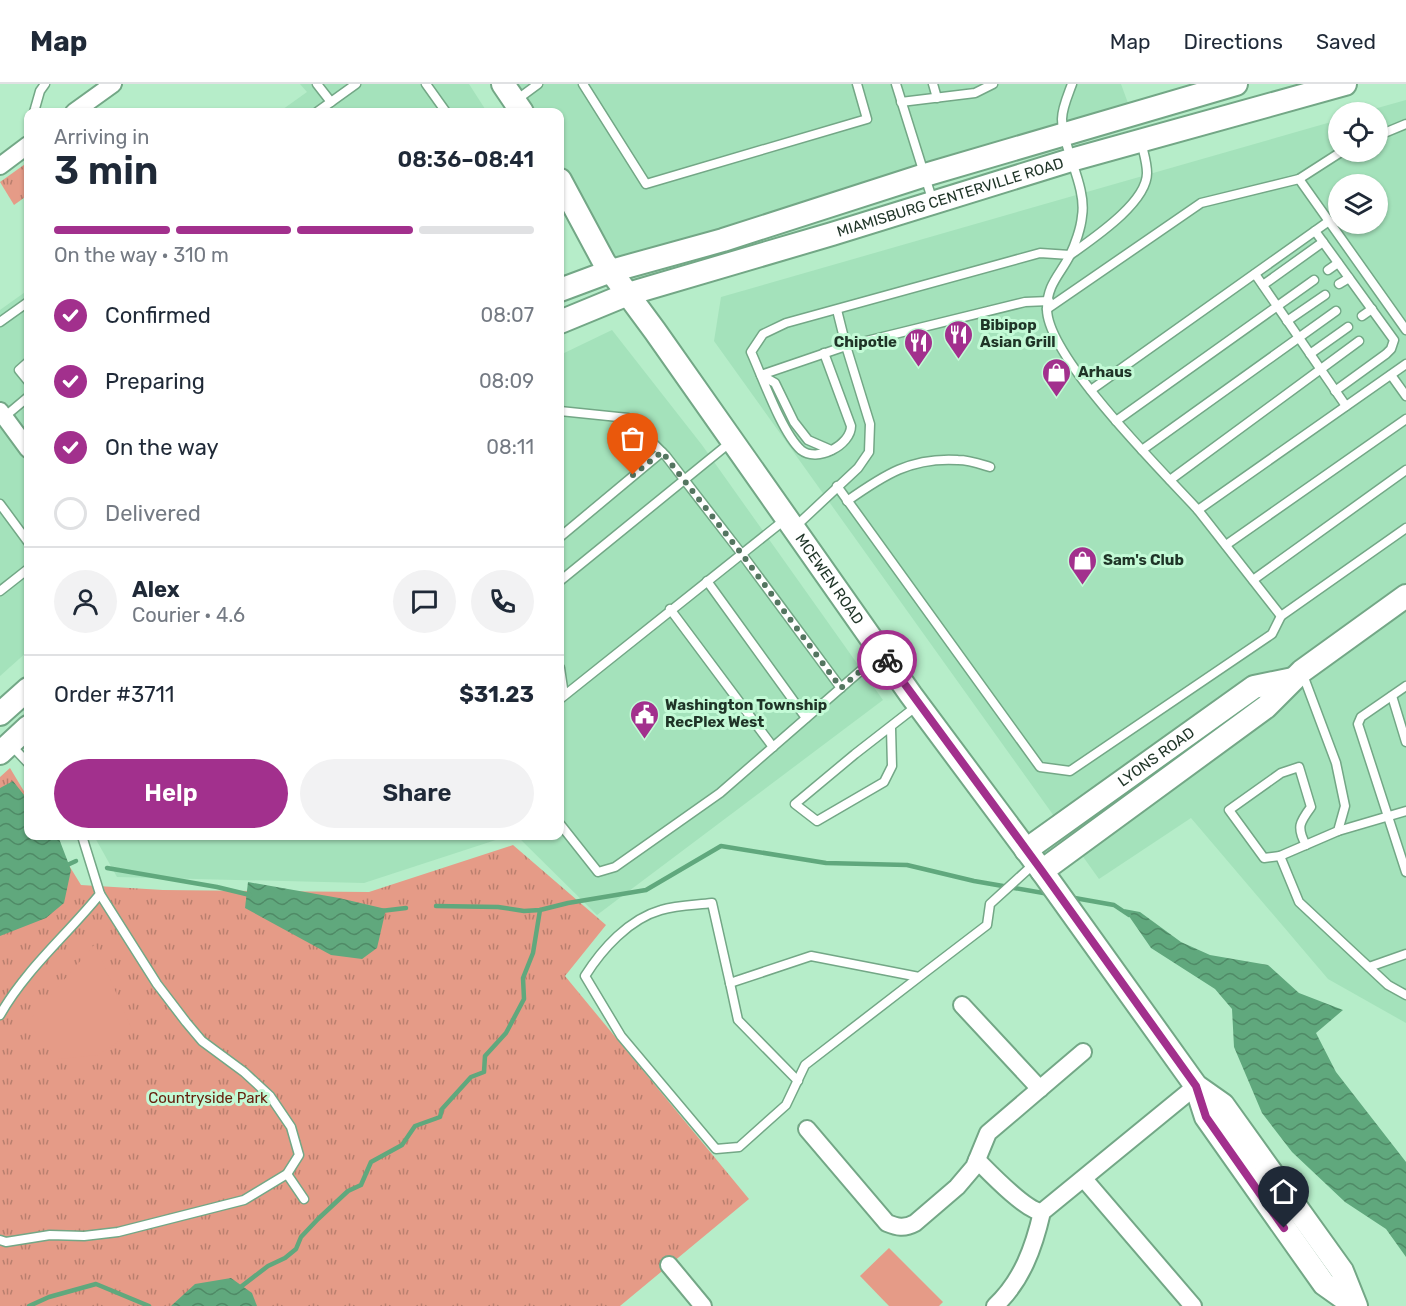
<!DOCTYPE html>
<meta charset="utf-8">
<style>
:root{--surface:#fff;--page:#f2f2f3;--text:#1f2937;--muted:#747a83;--line:#e0e1e3;--accent:#a2308d}
body{margin:0;font-family:Rubik,sans-serif;background:var(--page);color:var(--text);height:100vh;display:flex;flex-direction:column;font-size:22px;white-space:nowrap}
*{box-sizing:border-box;margin:0}
p{font-size:20px;color:var(--muted)}
.icon{flex:none;width:33px;height:33px;fill:none;stroke:currentColor;stroke-width:2;stroke-linecap:round;stroke-linejoin:round}
.map{position:relative;flex:1;overflow:hidden}
.panel{position:absolute;left:24px;top:24px;width:540px;height:732px;display:flex;flex-direction:column;background:var(--surface);border-radius:12px;box-shadow:0 2px 4px #0004}
.panel>*{flex:none}
.controls{position:absolute;left:1328px;top:18px;display:grid;gap:12px}
.controls a{display:grid;place-items:center;width:60px;height:60px;border-radius:50%;background:var(--surface);box-shadow:0 2px 4px #0004;font-size:30px}
.pin{position:absolute;display:grid;place-items:center;width:51px;height:51px;color:#fff;margin:-62px -26px;border-radius:50% 50% 50% 0;rotate:-45deg;box-shadow:0 0 6px #0007}
.pin .icon{rotate:45deg}
.courier{position:absolute;display:grid;place-items:center;width:60px;height:60px;margin:-30px;border:4px solid #a2308d;border-radius:50%;background:#fff;color:#222;box-shadow:0 2px 8px #0007}
.head em{font-style:normal;font-weight:600}
.head div{display:flex;flex-direction:column-reverse}
.head{display:flex;align-items:center;justify-content:space-between;height:102px;padding:0 30px}
h1{font-size:39px;font-weight:600;line-height:45px}
.bar{display:grid;grid-template-columns:repeat(4,1fr);gap:9px 6px;align-content:center;height:72px;padding:0 30px}
.bar i{height:8px;border-radius:4px;background:var(--line)}
.bar .selected{background:var(--accent)}
.bar p{grid-column:span 4}
.line{display:flex;align-items:center;gap:15px;padding:0 30px;border-top:2px solid var(--line)}
.line div{flex:1}
.round{display:grid;place-items:center;flex:none;width:63px;height:63px;border-radius:32px;background:var(--page)}
ol{padding:0 30px;list-style:none}
li{display:flex;align-items:center;gap:18px;height:66px}
li p{margin-inline-start:auto}
li .icon{padding:6px;border-radius:50%;background:var(--accent);color:#fff;stroke-width:4}
li:last-child{color:var(--muted)}
li i{width:33px;height:33px;border:3px solid var(--line);border-radius:50%}
.cta{display:flex;gap:12px;margin-top:auto;padding:12px 30px}
.cta a{flex:1;height:69px;border-radius:36px;background:var(--accent);color:#fff;font-size:24px;font-weight:600;line-height:69px;text-align:center}
.cta a+a{background:var(--page);color:var(--text)}
header{display:flex;align-items:center;gap:36px;box-sizing:border-box;height:84px;padding:0 30px;background:var(--surface);border-bottom:2px solid var(--line)}
header strong{font-size:28px}
nav{display:flex;gap:33px;margin-inline-start:auto;font-size:21px}
.map>svg:first-child{display:block}
</style>
<header>
<strong>Map</strong>
<nav><a>Map</a><a>Directions</a><a>Saved</a></nav>
</header>
<div class="map">
<svg width="1406" height="1222" viewBox="0 0 1406 1222">
<defs>
<pattern id="grass-tufts" width="24" height="20" patternUnits="userSpaceOnUse" patternTransform="scale(1.5)"><rect width="24" height="20" fill="#e59b87"/><path d="M3 7l-1-3M5 7V3M7 7l1-3M15 17l-1-3M17 17v-4M19 17l1-3" fill="none" stroke="#b97f6e"/></pattern>
<pattern id="water-waves" width="16" height="10" patternUnits="userSpaceOnUse" patternTransform="scale(1.5)"><rect width="16" height="10" fill="#60a87d"/><path d="M0 5q4-4 8 0t8 0" fill="none" stroke="#4f8a66"/></pattern>
</defs>
<rect width="100%" height="100%" fill="#b6edc9"/>
<g fill="#a4e2bb" fill-rule="evenodd">
<polygon points="300,0 469,0 487,28 279,28 307,8"/>
<polygon points="503,0 1121,0 1132,30 611,187 560,96 560,28 522,28"/>
<path d="M1406 16V939L1328 895 1191 734 1099 795 714 257 721 213 1338 36V68H1377V28H1363ZM1338 100H1377V140H1338Z"/>
<polygon points="28,206 28,567 0,592 0,226"/>
<polygon points="612,246 702,361 883,616 597,831 517,752 560,752 560,271"/>
<polygon points="94,752 508,752 364,799 117,793"/>
</g>
<g fill="url(#grass-tufts)">
<polygon points="28,78 28,111 14,121 0,98"/>
<polygon points="10,684 28,714 28,752 51,752 81,801 163,806 369,808 513,761 606,841 565,892 749,1115 620,1222 0,1222 0,693"/>
</g>
<g fill="#e59b87">
<polygon points="95,860 133,948 98,971 59,975 27,939"/>
<polygon points="889,1164 943,1218 939,1222 889,1222 860,1192"/>
</g>
<g fill="url(#water-waves)">
<polygon points="13,697 28,716 28,752 58,752 71,786 64,819 46,834 0,852 0,704"/>
<polygon points="248,798 339,814 386,825 377,864 362,875 331,871 245,824"/>
<polygon points="1124,825 1140,828 1181,858 1210,871 1268,881 1299,909 1343,926 1316,949 1336,988 1406,1078 1406,1173 1386,1145 1345,1118 1292,1068 1262,1029 1234,963 1232,925 1215,905 1151,864"/>
<polygon points="231,1194 252,1209 257,1222 171,1222 195,1200"/>
</g>
<g fill="none" stroke-linecap="round" stroke-linejoin="round">
<g stroke="#60a87d" stroke-width="4.5">
<polyline points="65,782 76,777"/>
<polyline points="107,784 217,803 250,811"/>
<polyline points="1069,813 1114,821 1129,831"/>
<polyline points="436,822 498,823 524,827 540,826 568,819 646,806 721,762 826,779 907,781 974,797 1049,810"/>
<polyline points="381,827 406,824"/>
<polyline points="238,1205 268,1182 285,1174 296,1165 301,1153 318,1135 348,1107 361,1101 371,1078 402,1061 415,1042 440,1033 442,1025 471,993 484,988 485,972 506,949 524,915 523,894 533,869 540,826"/>
<polyline points="29,1222 49,1213 96,1200 149,1222"/>
</g>
<defs>
<g id="lane">
<polyline points="317,0 331,18"/>
<polyline points="426,0 446,28"/>
<polyline points="583,0 646,100 867,35 857,0"/>
<polyline points="896,0 933,118"/>
<polyline points="933,0 937,14"/>
<path d="M1072 0C1068 11 1062 24 1062 35 1063 66 1087 103 1082 132 1081 144 1075 161 1070 171 1060 191 1047 200 1047 225 1047 273 1163 388 1198 426L1406 280"/>
<polyline points="515,17 538,0"/>
<polyline points="901,18 975,9 993,0"/>
<polyline points="34,28 40,7 45,0"/>
<polyline points="317,28 356,0"/>
<polyline points="1377,52 1406,40"/>
<polyline points="1299,95 1341,68"/>
<polyline points="1315,147 1394,256 1391,265 1386,270 1335,307"/>
<polyline points="1328,186 1338,179"/>
<polyline points="1255,190 1346,322"/>
<polyline points="1339,200 1349,194"/>
<polyline points="1263,201 1323,158"/>
<polyline points="1047,225 1201,119 1299,95 1406,246"/>
<polyline points="837,226 846,262 1025,218 1049,217"/>
<polyline points="1362,232 1372,225"/>
<polyline points="1287,237 1325,211"/>
<polyline points="0,238 28,218"/>
<path d="M824 269 851 342C851 361 817 379 801 366 782 349 762 292 751 268L763 250 786 239 1040 169 1070 171C1092 155 1147 119 1147 89 1147 78 1143 67 1141 57"/>
<polyline points="1310,270 1348,243"/>
<polyline points="28,278 19,286 28,297"/>
<polyline points="761,291 846,262 870,340 869,368 858,384 795,443"/>
<polyline points="761,291 775,299 794,338 808,356 831,366"/>
<polyline points="1391,291 1406,312"/>
<polyline points="1091,306 1329,137"/>
<polyline points="560,327 628,334 666,372 741,469 841,604"/>
<polyline points="3,334 28,313"/>
<polyline points="1116,337 1314,196"/>
<polyline points="1142,366 1336,227"/>
<polyline points="1170,396 1359,257"/>
<polyline points="837,402 1040,683 1070,687 1272,550 1281,532 1406,444"/>
<path d="M847 417C884 391 911 373 958 376 969 376 980 380 990 383"/>
<polyline points="0,420 28,458"/>
<polyline points="1198,426 1281,532"/>
<polyline points="560,453 662,368"/>
<polyline points="1226,461 1406,335"/>
<polyline points="1253,496 1406,386"/>
<polyline points="560,497 732,357"/>
<polyline points="707,497 806,634"/>
<polyline points="0,507 28,485"/>
<polyline points="670,525 773,663"/>
<polyline points="560,584 564,611"/>
<polyline points="1303,591 1336,679 1345,722 1338,747 1280,772 1299,818 1388,901 1406,911"/>
<polyline points="1406,602 1361,633 1358,640 1406,788"/>
<polyline points="1392,612 1406,658"/>
<polyline points="560,615 787,434"/>
<polyline points="891,644 892,682 884,698 817,737 795,720 855,670 918,621"/>
<polyline points="10,660 28,679"/>
<polyline points="560,740 598,788 615,783 720,709 881,569"/>
<polyline points="1338,747 1406,727"/>
<path d="M1280 772 1264 774 1229 726 1281 689 1299 683 1311 723C1300 738 1296 743 1306 761"/>
<polyline points="1369,883 1406,870"/>
<path d="M919 893 805 981 786 1021 739 1063 716 1065 621 952 585 892C602 865 629 835 661 826 677 821 696 821 712 819L730 899 811 872 919 893 987 841 990 820 1035 779"/>
<polyline points="730,899 738,936 798,997"/>
<path d="M0 931C26 885 67 851 100 810L82 752"/>
<polyline points="287,1090 304,1115"/>
<polyline points="0,1156 6,1158 50,1151 84,1152 118,1148 244,1116 287,1090 299,1071 291,1043 270,1012 244,988 202,957 186,938 157,900 100,810"/>
</g>
<g id="street">
<polyline points="74,28 113,0"/>
<polyline points="0,82 28,61"/>
<polyline points="0,327 28,365"/>
<polyline points="962,921 1040,1005"/>
<path d="M807 1045 887 1139C897 1143 904 1145 915 1139L957 1103 974 1083 988 1049 1083 968"/>
<path d="M977 1076C989 1088 1026 1127 1042 1128"/>
<polyline points="1084,1095 1193,1222"/>
<polyline points="669,1181 703,1222"/>
<path d="M995 1222C1022 1197 1034 1163 1042 1128L1196 1002"/>
</g>
<g id="secondary">
<polyline points="503,0 522,28"/>
<path id="s1" d="M560 96 604 178 655 247 911 611 1042 787 1196 1002 1223 1021 1342 1187 1356 1222"/>
<polyline points="560,206 611,187 723,156 925,91 1236,0"/>
<path id="s2" d="M560 238 628 210 832 150 1071 76 1345 0"/>
<polyline points="0,630 28,605"/>
<polyline points="0,669 28,643"/>
<path id="s3" d="M1026 766 1254 603 1293 595"/>
<polyline points="1042,787 1266,623 1302,587 1406,512"/>
<polyline points="1196,1002 1206,1033 1324,1200 1355,1222"/>
</g>
</defs>
<use href="#lane" stroke="#73a786" stroke-width="11"/>
<use href="#street" stroke="#73a786" stroke-width="20"/>
<use href="#secondary" stroke="#73a786" stroke-width="26"/>
<use href="#lane" stroke="#fff" stroke-width="8"/>
<use href="#street" stroke="#fff" stroke-width="16"/>
<use href="#secondary" stroke="#fff" stroke-width="22"/>
</g>
<g fill="none" stroke-linecap="round" stroke-linejoin="round">
<polyline stroke="#547560" stroke-width="6" stroke-dasharray="0 10.8" points="633,391 662,368 741,469 841,604 882,568 887,576"/>
<polyline stroke="#a2308d" stroke-width="8" points="887,576 1042,787 1196,1002 1206,1033 1284,1144"/>
</g>
<defs>
<symbol id="restaurant-pin" viewBox="-11 -11 22 30"><path d="M0 17L-7.5 6A9.5 9.5 0 1 1 7.5 6Z" fill="#a2308d" stroke="#c3fad6"/><path d="M-5-6h1v4h1v-4h1v4h1v-4h1v5L-1.5 .5V6h-2V.5L-5-1ZM5-6V6H3V1.5H1.5Q1.5-4 5-6Z" fill="#fff"/></symbol>
<symbol id="shop-pin" viewBox="-11 -11 22 30"><path d="M0 17L-7.5 6A9.5 9.5 0 1 1 7.5 6Z" fill="#a2308d" stroke="#c3fad6"/><path d="M-5-2.5h2.3a2.7 3.5 0 0 1 5.4 0H5L5.5 6h-11ZM-1.5-2.5h3a1.5 2.3 0 0 0-3 0Z" fill="#fff"/></symbol>
<symbol id="civic-pin" viewBox="-11 -11 22 30"><path d="M0 17L-7.5 6A9.5 9.5 0 1 1 7.5 6Z" fill="#a2308d" stroke="#c3fad6"/><path d="M-.6-6.5H3V-4.5H.6V-3L4-1V1h2V6H-6V1h2V-1L-.6-3ZM-1.2 2.5V6h2.4V2.5Z" fill="#fff"/></symbol>
</defs>
<g fill-rule="evenodd">
<use href="#restaurant-pin" x="942" y="234" width="33" height="45"/>
<use href="#restaurant-pin" x="902" y="242" width="33" height="45"/>
<use href="#shop-pin" x="1040" y="272" width="33" height="45"/>
<use href="#shop-pin" x="1066" y="460" width="33" height="45"/>
<use href="#civic-pin" x="628" y="614" width="33" height="45"/>
</g>
<g text-anchor="middle" dominant-baseline="central" stroke-width="6" stroke-linejoin="round" paint-order="stroke">
<g font-size="15" fill="#1f3427" stroke="#c3fad6">
<text stroke="none"><textPath href="#s2" startOffset="410">MIAMISBURG CENTERVILLE ROAD</textPath></text>
<text stroke="none"><textPath href="#s1" startOffset="482">MCEWEN ROAD</textPath></text>
<text stroke="none"><textPath href="#s3" startOffset="160">LYONS ROAD</textPath></text>
</g>
<g font-size="15" font-weight="bold" fill="#1f3427" stroke="#c3fad6" text-anchor="start">
<text x="980" y="241">Bibipop<tspan x="980" dy="17">Asian Grill</tspan></text>
<text x="897" y="258" text-anchor="end">Chipotle</text>
<text x="1078" y="288">Arhaus</text>
<text x="1103" y="476">Sam's Club</text>
<text x="665" y="621">Washington Township<tspan x="665" dy="17">RecPlex West</tspan></text>
</g>
<g font-size="15" fill="#65210e" stroke="#c3fad6">
<text x="208" y="1014">Countryside Park</text>
</g>
</g>
</svg>
<div class="controls">
<a><svg class="icon" aria-label="locate" viewBox="0 0 24 24"><circle cx="12" cy="12" r="6"/><path d="M12 2v4M12 18v4M2 12h4M18 12h4"/></svg></a>
<a><svg class="icon" aria-label="layers" viewBox="0 0 24 24"><path d="M12 4l9 5-9 5-9-5zM3 14l9 5 9-5"/></svg></a>
</div>
<div class="pin" style="left:633px;top:391px;background:#ea580c"><svg class="icon" aria-label="bag" viewBox="0 0 24 24"><path d="M5 8h14l-1 12H6zM9 8a3 3 0 0 1 6 0"/></svg></div>
<div class="pin" style="left:1284px;top:1144px;background:#1f2937"><svg class="icon" aria-label="home" viewBox="0 0 24 24"><path d="M3 11l9-7 9 7M6 9v11h12V9"/></svg></div>
<div class="courier" style="left:887px;top:576px"><svg class="icon" aria-label="bike" viewBox="0 0 24 24"><circle cx="6" cy="16" r="4"/><circle cx="18" cy="16" r="4"/><path d="M6 16l4-8h5l3 8M10 8l3 8H6M13 5h3"/></svg></div>
<section class="panel">
<div class="head"><div><h1>3 min</h1><p>Arriving in</p></div><em>08:36–08:41</em></div>
<div class="bar"><i class="selected"></i><i class="selected"></i><i class="selected"></i><i></i><p>On the way · 310 m</p></div>
<ol>
<li><svg class="icon" aria-label="check" viewBox="0 0 24 24"><path d="M5 12l5 5 9-10"/></svg>Confirmed<p>08:07</p></li>
<li><svg class="icon" aria-label="check" viewBox="0 0 24 24"><path d="M5 12l5 5 9-10"/></svg>Preparing<p>08:09</p></li>
<li><svg class="icon" aria-label="check" viewBox="0 0 24 24"><path d="M5 12l5 5 9-10"/></svg>On the way<p>08:11</p></li>
<li><i></i>Delivered</li>
</ol>
<div class="line" style="height:108px"><a class="round"><svg class="icon" aria-label="person" viewBox="0 0 24 24"><circle cx="12" cy="8" r="4"/><path d="M4 21q1-7 8-7t8 7"/></svg></a><div><b>Alex</b><p>Courier · 4.6</p></div><a class="round"><svg class="icon" aria-label="chat" viewBox="0 0 24 24"><path d="M4 5h16v11H9l-5 4z"/></svg></a><a class="round"><svg class="icon" aria-label="phone" viewBox="0 0 24 24"><path d="M5 4h4l2 5-3 2q2 4 5 5l2-3 5 2v4C11 20 4 13 5 4z"/></svg></a></div>
<div class="line" style="height:78px"><div>Order #3711</div><b>$31.23</b></div>
<div class="cta"><a>Help</a><a>Share</a></div>
</section>
</div>
